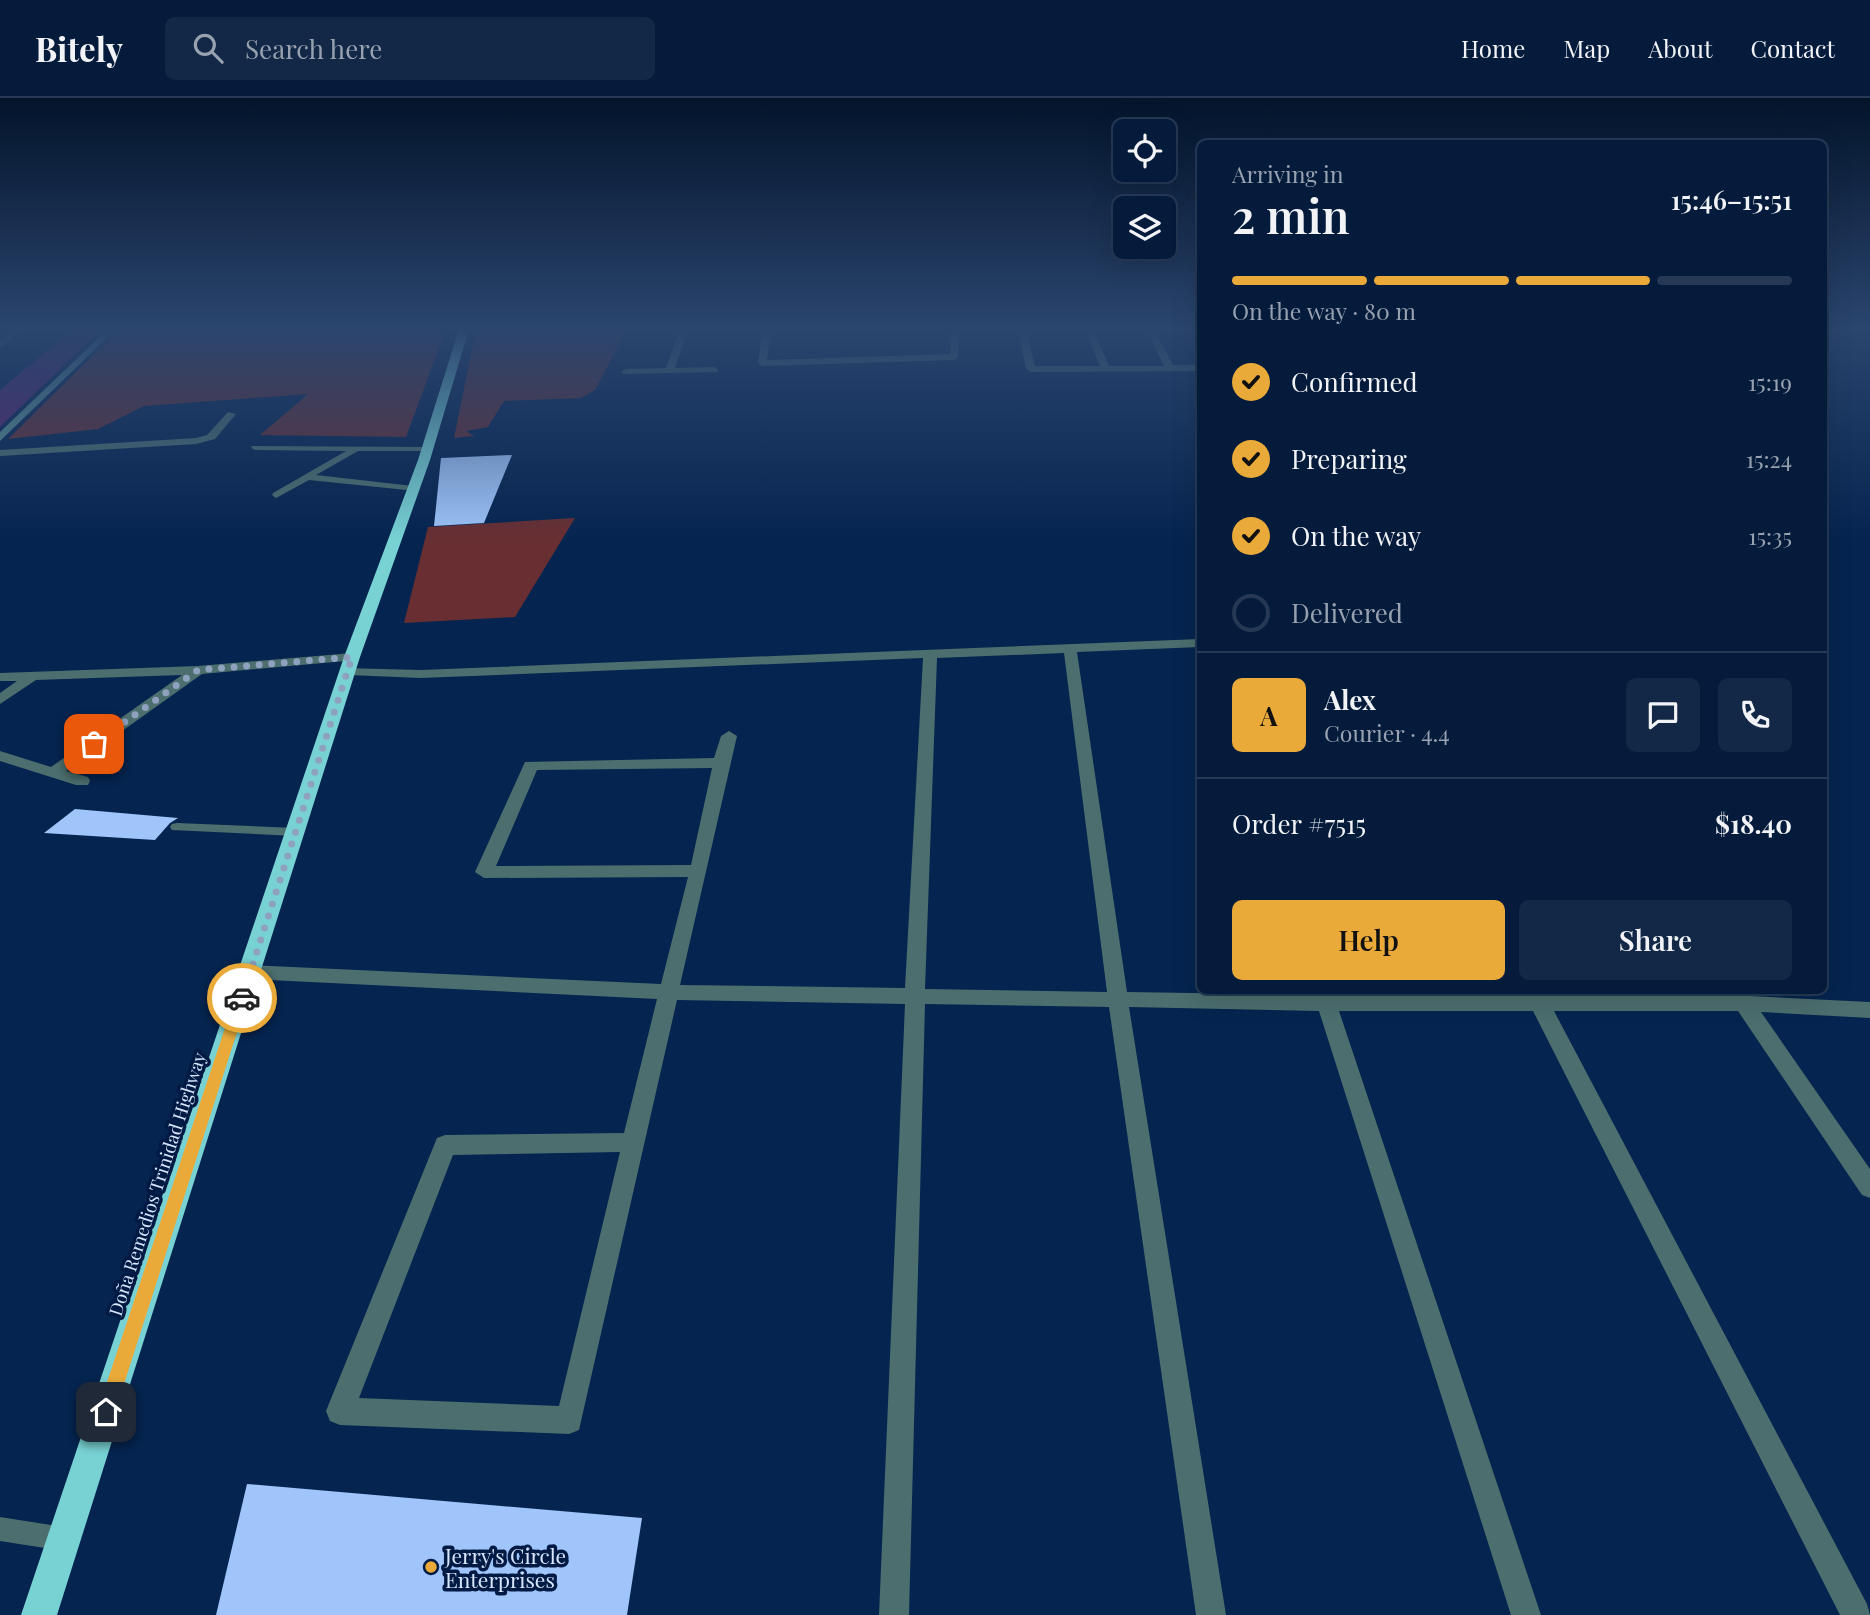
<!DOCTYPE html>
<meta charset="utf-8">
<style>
:root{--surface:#041b3b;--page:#122846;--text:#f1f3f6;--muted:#97a1af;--line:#253955;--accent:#eaaa39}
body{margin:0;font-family:"Playfair Display",serif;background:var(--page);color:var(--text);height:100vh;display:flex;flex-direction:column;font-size:26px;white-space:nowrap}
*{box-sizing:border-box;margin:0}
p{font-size:23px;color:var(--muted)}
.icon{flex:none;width:38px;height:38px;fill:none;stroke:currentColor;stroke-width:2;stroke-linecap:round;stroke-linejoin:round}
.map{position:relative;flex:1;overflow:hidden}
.sheet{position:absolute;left:1197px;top:42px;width:630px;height:854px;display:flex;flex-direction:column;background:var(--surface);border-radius:10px;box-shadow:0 7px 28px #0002,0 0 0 2px var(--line)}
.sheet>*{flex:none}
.fabs{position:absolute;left:1113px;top:21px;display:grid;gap:14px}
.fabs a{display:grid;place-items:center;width:63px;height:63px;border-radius:10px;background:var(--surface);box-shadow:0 7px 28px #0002,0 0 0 2px var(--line);font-size:35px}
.pin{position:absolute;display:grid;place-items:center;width:60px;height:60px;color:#fff;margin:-30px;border-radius:14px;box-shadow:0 4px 10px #0006}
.courier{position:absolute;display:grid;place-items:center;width:70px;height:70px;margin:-35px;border:5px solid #eaaa39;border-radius:50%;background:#fff;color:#222;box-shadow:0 2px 9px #0007}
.head em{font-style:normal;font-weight:600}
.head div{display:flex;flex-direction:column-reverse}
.head{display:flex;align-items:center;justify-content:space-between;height:119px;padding:0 35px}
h1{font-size:46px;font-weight:600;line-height:52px}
.bar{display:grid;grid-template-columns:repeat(4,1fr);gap:10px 7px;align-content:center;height:84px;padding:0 35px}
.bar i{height:9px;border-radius:5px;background:var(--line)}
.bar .selected{background:var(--accent)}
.bar p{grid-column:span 4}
.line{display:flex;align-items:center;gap:18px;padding:0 35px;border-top:2px solid var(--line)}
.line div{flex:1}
.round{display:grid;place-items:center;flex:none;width:74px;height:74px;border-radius:10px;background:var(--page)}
ol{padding:0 35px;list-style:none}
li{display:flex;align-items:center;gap:21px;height:77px}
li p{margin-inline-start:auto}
li .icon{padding:7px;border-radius:50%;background:var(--accent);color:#111;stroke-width:4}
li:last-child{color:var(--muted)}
li i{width:38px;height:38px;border:4px solid var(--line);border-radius:50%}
.button{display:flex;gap:14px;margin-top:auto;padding:14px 35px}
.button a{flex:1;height:80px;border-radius:10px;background:var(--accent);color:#111;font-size:28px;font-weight:600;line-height:80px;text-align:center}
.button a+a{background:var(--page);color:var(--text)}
header{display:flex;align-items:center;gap:42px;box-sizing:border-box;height:98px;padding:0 35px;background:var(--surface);border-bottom:2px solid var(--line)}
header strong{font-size:33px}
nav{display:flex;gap:38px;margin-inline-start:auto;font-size:24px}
.search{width:490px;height:63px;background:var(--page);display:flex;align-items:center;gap:18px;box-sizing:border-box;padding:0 24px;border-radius:10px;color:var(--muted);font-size:26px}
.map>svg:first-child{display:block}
</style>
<header>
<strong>Bitely</strong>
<div class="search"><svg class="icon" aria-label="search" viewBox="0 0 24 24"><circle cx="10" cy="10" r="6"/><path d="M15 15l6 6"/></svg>Search here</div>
<nav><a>Home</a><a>Map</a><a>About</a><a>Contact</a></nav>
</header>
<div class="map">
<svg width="1870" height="1517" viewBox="0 0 1870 1517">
<rect width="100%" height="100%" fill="#05244f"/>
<g fill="#682e32">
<polygon points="120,231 446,231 406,339 260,337 308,296 144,308 98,331 8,341"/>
<polygon points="476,231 627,231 595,292 581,300 504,303 488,329 466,333 474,338 454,340"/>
<polygon points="575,420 515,519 404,525 428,429"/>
</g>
<polygon fill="#5a246c" points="73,231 101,231 0,329 0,292"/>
<g fill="#9fc5fa">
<polygon points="512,357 484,425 434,428 441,360"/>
<polygon points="75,711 178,720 170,725 155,742 44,735"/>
<polygon points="247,1386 642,1420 627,1517 216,1517"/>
</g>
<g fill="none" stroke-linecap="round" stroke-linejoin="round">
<g fill="#4c6e6e" fill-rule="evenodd">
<polygon points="252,348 427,349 431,351 427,353 358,353 316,377 413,388 417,391 416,393 309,382 276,400 272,397 273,395 346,353 255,352 251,350"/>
<polygon points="177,725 296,730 303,734 296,738 172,732 170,729 172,726"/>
<polygon points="0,1419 64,1429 72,1433 76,1441 72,1449 64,1453 0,1443"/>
</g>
<g fill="#4c6e6e" fill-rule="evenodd">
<polygon points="14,231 23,231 0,250 0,243"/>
<polygon points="680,231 688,231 675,270 714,269 719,272 717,274 623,276 621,274 626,271 666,270"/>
<polygon points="763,231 771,231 767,262 950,256 951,231 959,231 958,259 954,262 762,268 758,265"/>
<polygon points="1018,231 1026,231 1035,268 1100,268 1085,231 1093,231 1109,268 1164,268 1146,231 1154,231 1173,267 1200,267 1200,273 1031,274 1026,271"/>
<polygon points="228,314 236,316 215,341 196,346 0,358 0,352 196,340 207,337"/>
<path d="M1200 541V549L1077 554 1127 894 1314 897 1312 892H1332L1334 897H1728L1725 892H1746L1750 898 1870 904V920L1761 914 1870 1071V1100L1862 1097 1738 913H1554L1867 1506 1870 1517H1840L1533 913H1339L1541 1517H1511L1319 913 1129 909 1226 1517H1196L1109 909 925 906 909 1517H879L905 906 677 902 579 1332 569 1336 340 1327 330 1323 326 1313 437 1040 445 1037 624 1035 657 901 250 881 243 879 240 874 243 869 250 867 661 886 688 779 484 780 475 774 525 664 714 660 721 638 729 633 737 638 680 887 905 890 923 560 421 580 348 577 343 576V570L421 572ZM1064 555 1107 894 925 891 937 560ZM712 670 691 767 496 768 537 672ZM620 1054 559 1308 359 1300 453 1057Z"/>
<polygon points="352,555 357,556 357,562 202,576 66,673 88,679 90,683 88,687 76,687 0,663 0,653 51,669 182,577 36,582 0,606 0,595 17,583 0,583 0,575 198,568"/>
</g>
<polygon fill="#5e9697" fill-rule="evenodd" points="108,231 116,231 0,343 0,334"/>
<polygon fill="#78d2d4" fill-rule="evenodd" points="459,231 469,231 430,362 360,559 57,1517 21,1517 344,559 418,362"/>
</g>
<linearGradient id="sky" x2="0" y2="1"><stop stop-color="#03142b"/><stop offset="0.52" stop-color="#2a456e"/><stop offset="1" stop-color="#2a456e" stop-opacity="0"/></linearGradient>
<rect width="1870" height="443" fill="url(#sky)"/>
<polygon fill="#eaaa39" points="242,895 248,900 115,1314 112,1320 106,1323 100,1320 97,1314 235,900"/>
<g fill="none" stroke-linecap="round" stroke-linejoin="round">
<polyline stroke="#8ea2c0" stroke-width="7" stroke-dasharray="0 12.6" points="94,646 198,572 352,559 242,900"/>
</g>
<circle fill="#eaaa39" stroke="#001a44" stroke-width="2.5" cx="431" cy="1469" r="7"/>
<g text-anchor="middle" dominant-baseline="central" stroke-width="7" stroke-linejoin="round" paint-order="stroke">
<g font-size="18" fill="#d7e6fd" stroke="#001a44">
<text transform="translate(157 1086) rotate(-72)">Doña Remedios Trinidad Highway</text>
</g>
<g font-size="21" fill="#d7e6fd" stroke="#001a44" text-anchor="start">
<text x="445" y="1457">Jerry's Circle<tspan x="445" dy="24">Enterprises</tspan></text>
</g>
</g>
</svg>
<div class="fabs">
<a><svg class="icon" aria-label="locate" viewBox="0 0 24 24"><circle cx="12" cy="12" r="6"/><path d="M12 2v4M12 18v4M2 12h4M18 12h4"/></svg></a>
<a><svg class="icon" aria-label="layers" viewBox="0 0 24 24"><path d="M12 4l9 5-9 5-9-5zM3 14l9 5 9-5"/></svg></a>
</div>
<div class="pin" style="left:94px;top:646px;background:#ea580c"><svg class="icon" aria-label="bag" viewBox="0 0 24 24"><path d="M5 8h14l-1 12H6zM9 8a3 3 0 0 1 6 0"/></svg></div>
<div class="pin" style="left:106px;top:1314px;background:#1f2937"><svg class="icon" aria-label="home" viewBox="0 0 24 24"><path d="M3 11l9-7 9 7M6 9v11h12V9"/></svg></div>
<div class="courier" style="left:242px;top:900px"><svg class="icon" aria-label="car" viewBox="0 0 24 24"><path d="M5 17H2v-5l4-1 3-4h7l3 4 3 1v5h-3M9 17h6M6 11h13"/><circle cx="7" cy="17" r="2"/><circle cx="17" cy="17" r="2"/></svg></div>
<section class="sheet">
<div class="head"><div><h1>2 min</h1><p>Arriving in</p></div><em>15:46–15:51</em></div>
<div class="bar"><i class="selected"></i><i class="selected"></i><i class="selected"></i><i></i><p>On the way · 80 m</p></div>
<ol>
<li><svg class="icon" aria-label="check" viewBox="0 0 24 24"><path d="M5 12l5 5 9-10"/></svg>Confirmed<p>15:19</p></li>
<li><svg class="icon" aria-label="check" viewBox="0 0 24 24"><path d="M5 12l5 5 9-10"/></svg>Preparing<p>15:24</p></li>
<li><svg class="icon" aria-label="check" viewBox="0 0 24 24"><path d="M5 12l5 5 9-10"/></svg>On the way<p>15:35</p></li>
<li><i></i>Delivered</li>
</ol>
<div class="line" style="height:126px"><b class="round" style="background:var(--accent);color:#111">A</b><div><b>Alex</b><p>Courier · 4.4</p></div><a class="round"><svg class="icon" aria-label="chat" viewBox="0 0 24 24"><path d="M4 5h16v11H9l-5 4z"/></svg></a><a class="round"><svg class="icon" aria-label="phone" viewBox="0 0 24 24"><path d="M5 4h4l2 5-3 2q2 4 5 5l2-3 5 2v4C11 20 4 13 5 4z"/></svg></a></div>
<div class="line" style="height:91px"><div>Order #7515</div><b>$18.40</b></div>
<div class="button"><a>Help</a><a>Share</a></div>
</section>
</div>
